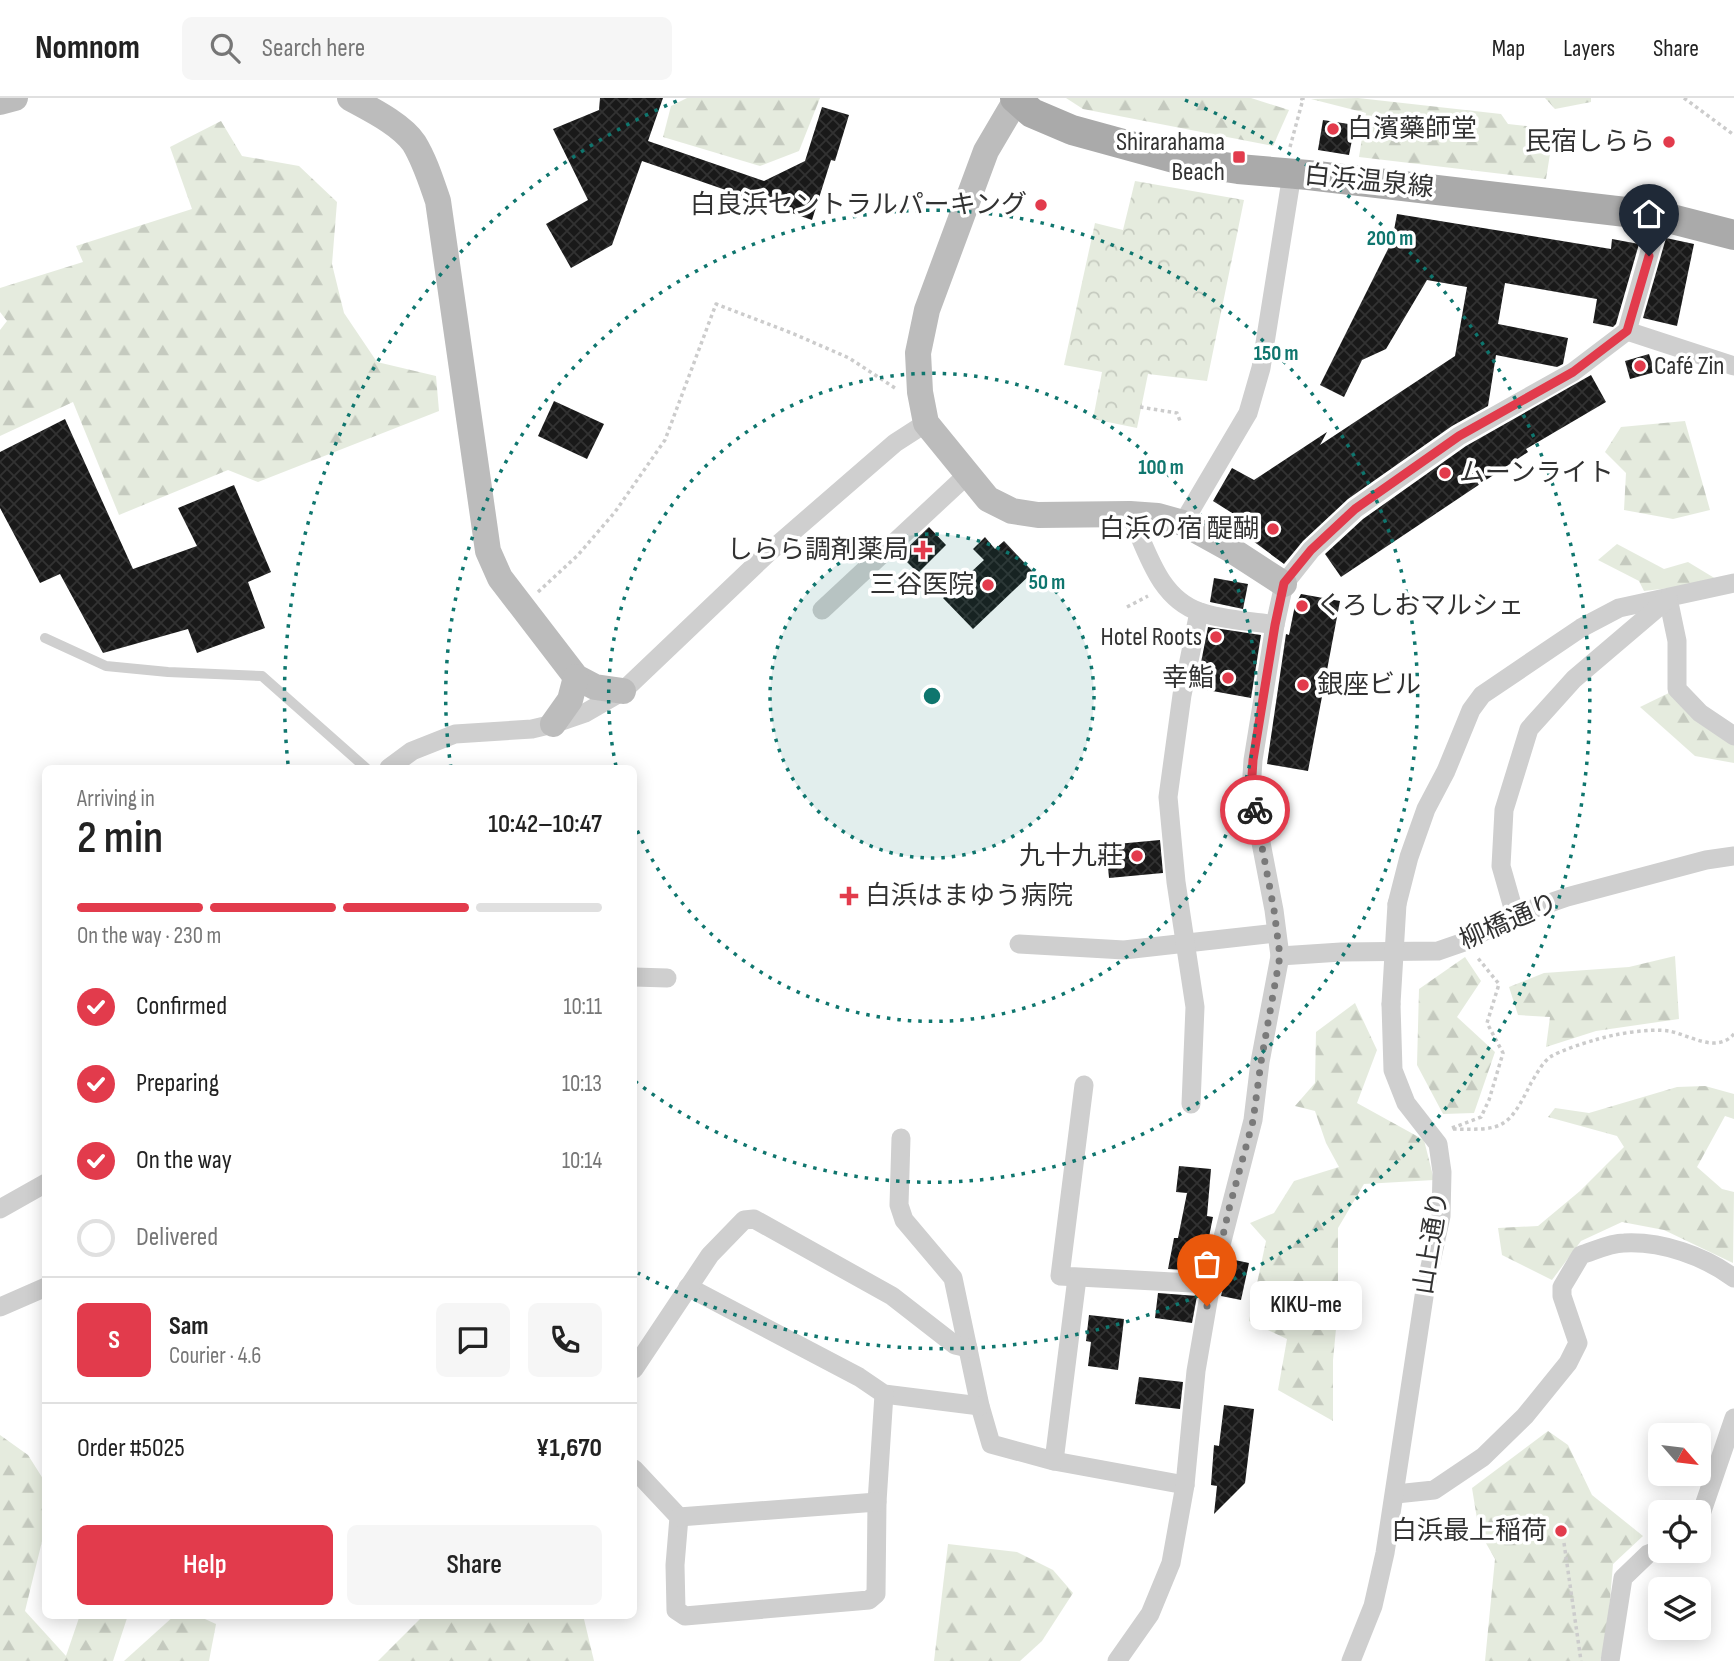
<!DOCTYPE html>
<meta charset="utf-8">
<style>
:root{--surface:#fff;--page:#f6f6f6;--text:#222;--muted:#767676;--line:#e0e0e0;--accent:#e23b4c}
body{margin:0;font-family:"Sofia Sans Condensed","Noto Sans JP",sans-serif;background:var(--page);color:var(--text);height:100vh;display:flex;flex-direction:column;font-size:26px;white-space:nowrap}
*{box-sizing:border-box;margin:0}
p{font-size:23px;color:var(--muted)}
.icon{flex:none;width:38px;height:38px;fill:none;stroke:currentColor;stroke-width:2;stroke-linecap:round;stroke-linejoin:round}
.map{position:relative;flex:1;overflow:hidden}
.details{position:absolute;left:42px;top:667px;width:595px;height:854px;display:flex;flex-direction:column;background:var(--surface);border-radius:10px;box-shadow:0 4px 18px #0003}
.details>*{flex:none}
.needle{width:46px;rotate:118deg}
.fabs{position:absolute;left:1648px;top:1325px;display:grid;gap:14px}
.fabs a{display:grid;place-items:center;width:63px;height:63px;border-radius:10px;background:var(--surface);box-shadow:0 4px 18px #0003;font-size:35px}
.pin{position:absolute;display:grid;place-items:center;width:60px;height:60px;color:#fff;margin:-72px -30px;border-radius:50% 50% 50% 0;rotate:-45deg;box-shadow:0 0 7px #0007}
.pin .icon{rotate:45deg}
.courier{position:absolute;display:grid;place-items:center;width:70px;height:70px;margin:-35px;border:5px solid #e23b4c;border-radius:50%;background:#fff;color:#222;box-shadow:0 2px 9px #0007}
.bubble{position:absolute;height:49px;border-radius:10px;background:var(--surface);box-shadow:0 4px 18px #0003;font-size:23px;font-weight:600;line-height:49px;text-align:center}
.overview em{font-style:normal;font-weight:600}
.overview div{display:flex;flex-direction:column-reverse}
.overview{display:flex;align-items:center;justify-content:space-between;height:119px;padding:0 35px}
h1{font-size:46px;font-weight:600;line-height:52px}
.bar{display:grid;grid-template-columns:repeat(4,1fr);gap:10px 7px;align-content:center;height:84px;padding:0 35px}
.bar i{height:9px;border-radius:5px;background:var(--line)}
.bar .current{background:var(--accent)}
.bar p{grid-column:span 4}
.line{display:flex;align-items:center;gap:18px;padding:0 35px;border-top:2px solid var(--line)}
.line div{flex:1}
.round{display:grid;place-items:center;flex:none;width:74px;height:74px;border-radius:10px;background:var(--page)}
ol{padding:0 35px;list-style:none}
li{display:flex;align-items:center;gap:21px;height:77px}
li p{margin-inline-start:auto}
li .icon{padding:7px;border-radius:50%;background:var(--accent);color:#fff;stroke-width:4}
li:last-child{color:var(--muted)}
li i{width:38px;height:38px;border:4px solid var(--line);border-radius:50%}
.button{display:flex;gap:14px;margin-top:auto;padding:14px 35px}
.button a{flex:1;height:80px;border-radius:10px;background:var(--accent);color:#fff;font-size:28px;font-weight:600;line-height:80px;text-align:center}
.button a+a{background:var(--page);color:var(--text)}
header{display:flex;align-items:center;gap:42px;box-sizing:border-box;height:98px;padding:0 35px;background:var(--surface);border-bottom:2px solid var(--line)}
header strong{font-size:33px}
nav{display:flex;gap:38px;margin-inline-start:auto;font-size:24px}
.search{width:490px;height:63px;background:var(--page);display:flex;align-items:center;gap:18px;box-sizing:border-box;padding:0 24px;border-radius:10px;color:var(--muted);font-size:26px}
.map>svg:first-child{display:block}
</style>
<header>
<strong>Nomnom</strong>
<div class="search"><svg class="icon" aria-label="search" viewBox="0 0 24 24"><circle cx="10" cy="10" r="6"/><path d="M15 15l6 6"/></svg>Search here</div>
<nav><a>Map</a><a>Layers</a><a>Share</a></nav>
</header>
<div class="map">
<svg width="1734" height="1563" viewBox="0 0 1734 1563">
<defs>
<pattern id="forest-firs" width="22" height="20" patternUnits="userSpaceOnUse" patternTransform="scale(1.75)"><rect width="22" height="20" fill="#e5ebde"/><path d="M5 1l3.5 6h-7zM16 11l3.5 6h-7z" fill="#c5cabf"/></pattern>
<pattern id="park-crowns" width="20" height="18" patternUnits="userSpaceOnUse" patternTransform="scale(1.75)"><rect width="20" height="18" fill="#e5ebde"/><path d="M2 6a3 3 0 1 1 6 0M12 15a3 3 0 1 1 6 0" fill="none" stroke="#c5cabf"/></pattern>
<pattern id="building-cross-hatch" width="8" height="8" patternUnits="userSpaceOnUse" patternTransform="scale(1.75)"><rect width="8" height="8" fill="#191919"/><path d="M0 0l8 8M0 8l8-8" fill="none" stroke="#323232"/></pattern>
</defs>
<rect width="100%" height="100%" fill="#fff"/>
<g fill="url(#forest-firs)">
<polygon points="687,0 820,0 799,53 760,68 663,39 671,8"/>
<polygon points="1066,0 1251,0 1289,12 1273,48 1083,11"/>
<polygon points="1358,0 1501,16 1508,26 1554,31 1546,81 1359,59 1366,15 1311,1"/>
<polygon points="1545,0 1591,0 1591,4 1555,11"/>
<polygon points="221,23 242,58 299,68 337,104 332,166 344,215 377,264 436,278 439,313 258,384 228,372 119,417 73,304 0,338 0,232 7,223 0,214 0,190 83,164 76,148 192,111 170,49"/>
<polygon points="1685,323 1710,412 1673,421 1624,412 1626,375 1605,354 1621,329"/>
<polygon points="1617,446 1664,471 1688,464 1721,484 1644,493 1639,483 1598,462"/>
<polygon points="1677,591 1734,638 1734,665 1695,658 1640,609"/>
<polygon points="1675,858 1679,921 1596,933 1546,949 1550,919 1518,917 1509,889 1544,875 1629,869"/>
<polygon points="1465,859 1481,883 1457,919 1495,954 1474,1015 1443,1016 1417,967 1419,891"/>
<polygon points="1355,905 1377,952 1357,1005 1424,1042 1434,1082 1364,1086 1338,1130 1338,1210 1333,1262 1333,1323 1278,1292 1287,1241 1249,1223 1266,1143 1250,1125 1274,1115 1294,1083 1339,1069 1326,1045 1315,1013 1295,1008 1315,985 1316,934"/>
<polygon points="1705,988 1734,996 1734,1021 1725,1018 1697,1069 1722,1091 1734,1094 1733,1165 1664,1132 1622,1124 1581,1143 1552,1182 1502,1157 1498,1130 1538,1128 1580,1093 1624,1049 1617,1038 1548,1019 1555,1010 1589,1015 1677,989"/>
<polygon points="1548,1333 1568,1347 1592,1397 1643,1438 1613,1466 1607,1539 1600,1563 1485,1563 1495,1461 1479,1433 1472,1390"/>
<polygon points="0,1337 28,1357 45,1384 45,1431 25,1513 66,1558 80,1517 128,1517 113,1563 0,1563"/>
<polygon points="948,1446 1017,1454 1053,1472 1073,1495 1042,1543 1020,1563 934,1563"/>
<polygon points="175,1517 196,1517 216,1526 209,1563 124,1563"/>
<polygon points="424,1517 583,1517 594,1563 378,1563"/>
</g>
<polygon fill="url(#park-crowns)" points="1135,83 1244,102 1207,283 1148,276 1137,330 1093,321 1102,274 1064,267 1095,125 1123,132"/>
<g fill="url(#building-cross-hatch)">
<polygon points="600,0 663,0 648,43 764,83 805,63 822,9 849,17 835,63 831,62 812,122 642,63 612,147 571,170 546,126 588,102 553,31 599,12"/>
<polygon points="1323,22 1355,27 1349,57 1318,52"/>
<polygon points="1397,116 1611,151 1612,141 1639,146 1616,226 1613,229 1593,225 1597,201 1505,185 1498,226 1568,240 1563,266 1557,269 1496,257 1488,308 1452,328 1348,401 1303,443 1284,466 1234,429 1240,420 1213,403 1232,370 1254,382 1327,334 1320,347 1455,258 1467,189 1427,182 1386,251 1362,262 1344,299 1320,287 1392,143"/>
<polygon points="1666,140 1694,146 1677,228 1643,220"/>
<polygon points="1649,256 1655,274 1630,281 1625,263"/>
<polygon points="1591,277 1606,304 1526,351 1528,354 1341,479 1325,456 1363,421 1466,348"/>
<polygon points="554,303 604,326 587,361 538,338"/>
<polygon points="65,321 133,471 197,448 178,410 234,387 271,474 248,484 265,530 197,555 188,531 103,555 60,476 40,485 0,410 0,354"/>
<polygon points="929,429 946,447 918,475 900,457"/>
<polygon points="985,439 995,451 1004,443 1033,474 973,531 943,500 984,462 973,451"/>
<polygon points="1214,480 1248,486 1243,511 1210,504"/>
<polygon points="1301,496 1340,503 1308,673 1267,666 1286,536 1289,537 1295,507"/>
<polygon points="1208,529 1261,537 1251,600 1196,590"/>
<polygon points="1160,742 1163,775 1109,780 1106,747"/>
<polygon points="1179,1068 1211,1071 1207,1118 1213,1119 1202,1173 1168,1171 1174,1140 1178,1140 1187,1095 1176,1094"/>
<polygon points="1230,1161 1249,1165 1241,1202 1221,1198"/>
<polygon points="1158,1195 1197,1198 1192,1225 1155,1220"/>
<polygon points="1089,1217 1124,1221 1118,1272 1088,1268 1091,1244 1086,1243"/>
<polygon points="1139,1279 1183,1284 1180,1311 1135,1306"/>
<polygon points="1224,1307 1254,1311 1245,1385 1214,1416 1217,1388 1211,1387 1214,1347 1219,1348"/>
</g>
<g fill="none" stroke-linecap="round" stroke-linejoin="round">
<g stroke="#ccc" stroke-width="3.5" stroke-dasharray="3.5 3.5" stroke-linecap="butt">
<polyline points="1684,0 1734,37"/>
<polyline points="1290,49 1303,1 1299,0"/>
<polyline points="1140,309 1177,315 1180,323"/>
<polyline points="538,494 578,457 615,414 665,342 716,206 794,236 849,260 895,290"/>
<polyline points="1127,509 1148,498"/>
<polyline points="1452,1030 1481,1019 1489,1002 1503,955 1487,925 1499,886 1477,859"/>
<path d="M1453 1031C1502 1032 1508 1032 1531 985 1536 977 1542 965 1550 959 1562 952 1581 946 1595 942 1613 936 1650 930 1669 933 1690 937 1716 956 1734 936"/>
<polyline points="1564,1445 1581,1563"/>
</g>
<polyline stroke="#cfcfcf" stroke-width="10" points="45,540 106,568 168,574 262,578 366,670"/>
<g stroke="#cfcfcf" stroke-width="19">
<polyline points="1627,233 1734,268"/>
<path d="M1130 416C1147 452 1158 500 1200 514 1221 522 1251 523 1275 527"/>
<polyline points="1183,425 1248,315 1261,270 1292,76"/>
<polyline points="1668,500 1677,543 1677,591 1700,615 1734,638"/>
<polyline points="822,512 967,377"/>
<polyline points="389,670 412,653 455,636 532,631 553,626 585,615 623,593 768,455 895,345 926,325"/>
<polyline points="1397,806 1409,759 1426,711 1446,673 1471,612 1482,597 1581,530 1619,510 1734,485"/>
<polyline points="1515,817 1501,768 1504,712 1529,631 1574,581 1668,501"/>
<polyline points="1019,846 1124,852 1276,835"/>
<polyline points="1280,858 1341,854 1438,853 1464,844 1515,817 1567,799 1706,762 1734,758"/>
<polyline points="634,879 667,880"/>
<polyline points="1084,987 1060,1178 1211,1186"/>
<polyline points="1191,1006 1195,909 1176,784 1168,699 1182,597 1199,514"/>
<polyline points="901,1040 899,1107 904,1122 953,1180 980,1308 991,1346 1054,1363 1185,1387"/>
<polyline points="0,1111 46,1085"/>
<polyline points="688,1189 859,1279 884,1296 980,1308"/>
<polyline points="0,1209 46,1189"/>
<polyline points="634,1271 710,1157 744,1122 754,1121 892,1198 955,1247 968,1250"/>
<polyline points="1054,1363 1077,1180"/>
<polyline points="634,1371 679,1419 675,1467 676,1512 685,1518 869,1502 876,1496 877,1404 884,1296"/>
<path d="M1396 1396 1434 1392 1483 1359 1525 1318 1568 1265 1578 1245 1562 1198V1189L1581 1157C1594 1153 1610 1145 1624 1145 1662 1143 1704 1158 1734 1180"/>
<polyline points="679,1419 877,1404"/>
<polyline points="1699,1422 1734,1320"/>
<polyline points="1117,1563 1150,1516 1171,1465 1185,1387 1196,1273 1211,1186 1253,1022 1260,964 1280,858 1274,812 1251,693 1253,662 1275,527 1284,486 1311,452 1355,411 1459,338 1573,274 1627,233 1660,118"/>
<polyline points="1351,1563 1373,1508 1385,1455 1425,1192 1441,1118 1442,1074 1438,1046 1406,1005 1393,972 1391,906"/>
<polyline points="1610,1563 1623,1480 1648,1456 1661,1451"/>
</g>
<g stroke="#bcbcbc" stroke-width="26">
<path d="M350 0C370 11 401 26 414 45 425 63 431 83 438 103L488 453 500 480 576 579 595 589 623 593"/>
<polyline points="1016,2 986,53 927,212 918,255 920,294 926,325 988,401 1012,413 1038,417 1130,416 1158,418 1183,425 1230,451 1284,486"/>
<polyline points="0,4 15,0"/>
<polyline points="553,626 570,602 576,579"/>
</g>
<polyline stroke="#aaa" stroke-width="30" points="1015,0 1032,15 1072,32 1185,63 1238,71 1308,77 1660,118 1734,137"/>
<polyline stroke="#cfcfcf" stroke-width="19" points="1391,906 1397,806"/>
</g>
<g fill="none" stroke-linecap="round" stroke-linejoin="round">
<polyline stroke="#7a7a7a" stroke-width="7" stroke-dasharray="0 12.6" points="1207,1208 1229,1111 1253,1023 1261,964 1280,858 1274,812 1255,712"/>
<polyline stroke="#e23b4c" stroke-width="9" points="1255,712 1251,694 1253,662 1275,527 1284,485 1311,452 1355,411 1459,338 1573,274 1627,233 1649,158"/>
</g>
<circle cx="932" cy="598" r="162" fill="#0f766e" fill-opacity=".12"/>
<g fill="none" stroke="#0f766e" stroke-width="3.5" stroke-dasharray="3.5 7">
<circle cx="932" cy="598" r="162"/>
<path d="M616 668A324 324 0 1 1 634 725"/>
<path d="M451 670A486 486 0 1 1 636 984"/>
<path d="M288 666A648 648 0 0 1 679 2M1185 2A648 648 0 1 1 638 1175"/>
</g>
<g fill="#e23b4c" stroke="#fff" stroke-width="2.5">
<circle cx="1333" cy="31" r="7"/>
<circle cx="1669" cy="44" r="7"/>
<rect x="1232" y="52" width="14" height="14" rx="3.5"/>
<circle cx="1041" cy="107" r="7"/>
<circle cx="1640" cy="268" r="7"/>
<circle cx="1445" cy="375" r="7"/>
<circle cx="1273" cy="431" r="7"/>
<path d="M919.5 441.5h7v7h7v7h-7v7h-7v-7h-7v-7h7z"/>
<circle cx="988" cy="487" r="7"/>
<circle cx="1302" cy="508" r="7"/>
<circle cx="1216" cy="539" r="7"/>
<circle cx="1228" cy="580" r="7"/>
<circle cx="1303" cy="587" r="7"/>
<circle cx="1137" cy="758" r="7"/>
<path d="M845.5 787.5h7v7h7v7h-7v7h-7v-7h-7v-7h7z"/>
<circle cx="1561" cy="1433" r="7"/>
</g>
<g text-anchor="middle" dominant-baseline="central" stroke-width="7" stroke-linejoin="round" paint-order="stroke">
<g font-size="26" fill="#323232" stroke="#fff" text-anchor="end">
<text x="1347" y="31" text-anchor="start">白濱藥師堂</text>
<text x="1225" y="44">Shirarahama<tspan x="1225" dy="30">Beach</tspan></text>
<text x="1655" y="44">民宿しらら</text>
<text x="1027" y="107">白良浜セントラルパーキング</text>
<text x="1654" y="268" text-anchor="start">Café Zin</text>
<text x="1459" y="375" text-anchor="start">ムーンライト</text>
<text x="1259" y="431">白浜の宿 醍醐</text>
<text x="909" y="452">しらら調剤薬局</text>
<text x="974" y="487">三谷医院</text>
<text x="1316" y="508" text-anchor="start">くろしおマルシェ</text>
<text x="1202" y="539">Hotel Roots</text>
<text x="1214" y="580">幸鮨</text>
<text x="1317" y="587" text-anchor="start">銀座ビル</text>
<text x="1123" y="758">九十九莊</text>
<text x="865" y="798" text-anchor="start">白浜はまゆう病院</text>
<text x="1547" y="1433">白浜最上稲荷</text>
</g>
<g font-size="26" fill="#323232" stroke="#fff">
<text transform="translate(1369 84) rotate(6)">白浜温泉線</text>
<text transform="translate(1509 824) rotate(-23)">柳橋通り</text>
<text transform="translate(1432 1145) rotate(-81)">山上通り</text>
</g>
</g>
<circle cx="932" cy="598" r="10" fill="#0f766e" stroke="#fff" stroke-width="3.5"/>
<g font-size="21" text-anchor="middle" font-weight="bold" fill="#0f766e" stroke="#fff" stroke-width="7" stroke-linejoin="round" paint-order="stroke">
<text x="1390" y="147">200 m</text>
<text x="1276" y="262">150 m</text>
<text x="1161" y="376">100 m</text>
<text x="1047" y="491">50 m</text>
</g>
</svg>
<div class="fabs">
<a><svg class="needle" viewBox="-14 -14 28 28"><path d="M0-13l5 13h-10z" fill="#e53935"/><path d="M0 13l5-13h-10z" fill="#767676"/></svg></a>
<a><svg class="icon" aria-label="locate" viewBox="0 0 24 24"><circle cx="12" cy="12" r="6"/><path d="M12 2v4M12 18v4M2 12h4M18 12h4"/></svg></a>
<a><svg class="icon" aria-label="layers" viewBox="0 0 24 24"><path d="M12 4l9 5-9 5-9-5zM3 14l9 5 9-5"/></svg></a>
</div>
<div class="pin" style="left:1207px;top:1208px;background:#ea580c"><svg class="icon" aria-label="bag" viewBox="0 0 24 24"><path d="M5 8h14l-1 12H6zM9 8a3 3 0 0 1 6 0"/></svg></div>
<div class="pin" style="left:1649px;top:158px;background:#1f2937"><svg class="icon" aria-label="home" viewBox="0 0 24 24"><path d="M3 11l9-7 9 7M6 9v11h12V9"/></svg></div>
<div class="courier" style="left:1255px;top:712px"><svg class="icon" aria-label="bike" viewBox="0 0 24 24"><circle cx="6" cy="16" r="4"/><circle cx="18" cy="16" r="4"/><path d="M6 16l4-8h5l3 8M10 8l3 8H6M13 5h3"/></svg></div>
<div class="bubble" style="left:1250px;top:1183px;width:112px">KIKU-me</div>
<section class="details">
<div class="overview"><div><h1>2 min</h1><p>Arriving in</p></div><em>10:42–10:47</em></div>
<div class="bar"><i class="current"></i><i class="current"></i><i class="current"></i><i></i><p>On the way · 230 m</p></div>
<ol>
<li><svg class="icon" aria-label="check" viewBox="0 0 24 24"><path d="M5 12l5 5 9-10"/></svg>Confirmed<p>10:11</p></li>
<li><svg class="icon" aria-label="check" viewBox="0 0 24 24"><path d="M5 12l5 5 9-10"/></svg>Preparing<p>10:13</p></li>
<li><svg class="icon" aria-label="check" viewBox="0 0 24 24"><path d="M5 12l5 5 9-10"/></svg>On the way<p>10:14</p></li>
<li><i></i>Delivered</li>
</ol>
<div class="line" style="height:126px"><b class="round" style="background:var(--accent);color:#fff">S</b><div><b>Sam</b><p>Courier · 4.6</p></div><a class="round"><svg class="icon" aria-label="chat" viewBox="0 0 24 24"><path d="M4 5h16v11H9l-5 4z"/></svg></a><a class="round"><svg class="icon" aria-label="phone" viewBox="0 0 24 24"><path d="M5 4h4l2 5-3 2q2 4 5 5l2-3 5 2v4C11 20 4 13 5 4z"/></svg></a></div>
<div class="line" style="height:91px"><div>Order #5025</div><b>¥1,670</b></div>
<div class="button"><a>Help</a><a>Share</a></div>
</section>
</div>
